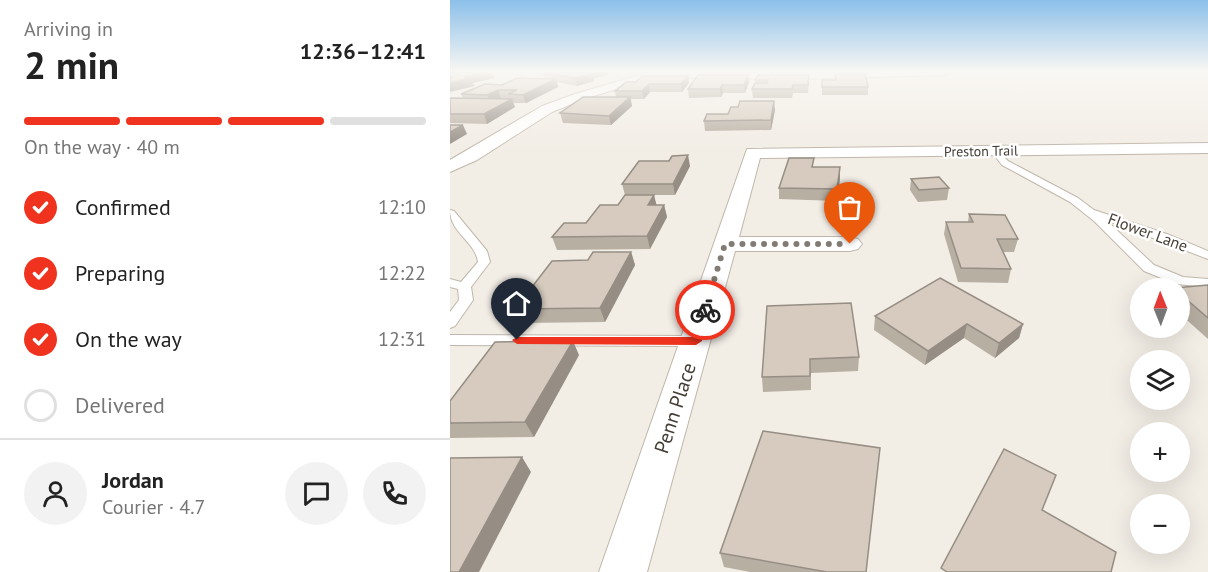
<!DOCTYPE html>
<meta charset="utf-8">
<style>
:root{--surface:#fff;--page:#f2f2f2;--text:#222;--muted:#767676;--line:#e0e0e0;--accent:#f0331e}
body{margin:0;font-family:"PT Sans",sans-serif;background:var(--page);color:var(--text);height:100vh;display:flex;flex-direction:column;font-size:22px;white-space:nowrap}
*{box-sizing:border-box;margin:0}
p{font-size:20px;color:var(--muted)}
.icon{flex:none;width:33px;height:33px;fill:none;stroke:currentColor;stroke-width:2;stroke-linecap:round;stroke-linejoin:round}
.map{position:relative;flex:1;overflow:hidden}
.details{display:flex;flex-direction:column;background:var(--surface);width:450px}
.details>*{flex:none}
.needle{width:39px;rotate:359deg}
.fabs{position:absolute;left:680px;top:278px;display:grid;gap:12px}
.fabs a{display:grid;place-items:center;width:60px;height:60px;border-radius:50%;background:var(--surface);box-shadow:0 6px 24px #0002;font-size:30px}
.pin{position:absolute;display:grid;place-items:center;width:51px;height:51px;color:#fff;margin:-62px -26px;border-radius:50% 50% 50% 0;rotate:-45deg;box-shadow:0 0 6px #0007}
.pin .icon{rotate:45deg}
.courier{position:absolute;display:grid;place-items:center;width:60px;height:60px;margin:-30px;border:4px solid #f0331e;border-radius:50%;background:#fff;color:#222;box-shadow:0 2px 8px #0007}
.head em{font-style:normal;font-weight:700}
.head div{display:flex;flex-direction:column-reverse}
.head{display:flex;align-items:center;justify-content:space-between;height:102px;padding:0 24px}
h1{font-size:39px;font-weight:700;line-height:45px}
.bar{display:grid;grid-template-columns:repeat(4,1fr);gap:9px 6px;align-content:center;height:72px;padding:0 24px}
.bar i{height:8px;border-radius:4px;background:var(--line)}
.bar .selected{background:var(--accent)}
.bar p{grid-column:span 4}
.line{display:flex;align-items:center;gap:15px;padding:0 24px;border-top:2px solid var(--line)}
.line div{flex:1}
.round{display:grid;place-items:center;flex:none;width:63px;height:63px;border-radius:32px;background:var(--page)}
ol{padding:0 24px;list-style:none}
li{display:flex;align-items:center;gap:18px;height:66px}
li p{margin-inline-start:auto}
li .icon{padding:6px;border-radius:50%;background:var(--accent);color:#fff;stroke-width:4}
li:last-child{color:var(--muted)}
li i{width:33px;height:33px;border:3px solid var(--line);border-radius:50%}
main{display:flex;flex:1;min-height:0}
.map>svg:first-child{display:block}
</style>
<main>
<section class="details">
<div class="head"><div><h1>2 min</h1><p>Arriving in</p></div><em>12:36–12:41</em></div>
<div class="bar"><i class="selected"></i><i class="selected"></i><i class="selected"></i><i></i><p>On the way · 40 m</p></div>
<ol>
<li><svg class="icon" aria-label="check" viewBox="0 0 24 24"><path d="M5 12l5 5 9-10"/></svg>Confirmed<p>12:10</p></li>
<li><svg class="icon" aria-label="check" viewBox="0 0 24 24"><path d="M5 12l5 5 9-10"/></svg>Preparing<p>12:22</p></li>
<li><svg class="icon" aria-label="check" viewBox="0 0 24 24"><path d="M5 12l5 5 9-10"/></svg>On the way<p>12:31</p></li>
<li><i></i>Delivered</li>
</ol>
<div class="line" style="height:108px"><a class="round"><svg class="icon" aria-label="person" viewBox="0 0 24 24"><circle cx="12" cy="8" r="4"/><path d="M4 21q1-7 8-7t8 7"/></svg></a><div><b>Jordan</b><p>Courier · 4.7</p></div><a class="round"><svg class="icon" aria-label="chat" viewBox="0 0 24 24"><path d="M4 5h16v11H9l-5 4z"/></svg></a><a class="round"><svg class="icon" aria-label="phone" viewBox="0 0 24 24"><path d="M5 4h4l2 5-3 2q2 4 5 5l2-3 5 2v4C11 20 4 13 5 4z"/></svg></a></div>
</section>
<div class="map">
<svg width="758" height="572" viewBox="0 0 758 572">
<rect width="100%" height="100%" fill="#f2ede5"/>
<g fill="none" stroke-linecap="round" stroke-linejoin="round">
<defs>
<g id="lane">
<polygon points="545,148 558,161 628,198 644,210 717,234 758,251 758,259 656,220 704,265 733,277 758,279 758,287 726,284 694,271 644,221 620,202 552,165 541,151"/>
<path d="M0 210 4 211 37 251 40 262 21 287 23 300 5 326 0 328V312L9 300 8 289 0 287V279L11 282 28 262C25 241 0 233 0 210Z"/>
<polygon points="0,335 247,336 252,337 255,341 252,345 247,346 0,345"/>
</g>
<g id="street">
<polygon points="200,72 500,72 494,75 347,79 206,77 134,99 102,112 27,160 0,172 0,160 92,106 125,94"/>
<polygon points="758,143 758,153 310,158 289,237 400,237 408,239 412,244 408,249 400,251 285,251 197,572 149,572 297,149"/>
</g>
</defs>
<use href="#lane" stroke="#c0b7ab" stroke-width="2"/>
<use href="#street" stroke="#c0b7ab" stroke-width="2"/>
<use href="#lane" fill="#fff" fill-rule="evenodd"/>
<use href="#street" fill="#fff" fill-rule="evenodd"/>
</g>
<g fill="#b8afa3">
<polygon points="93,73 158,75 144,78 144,81 127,86 107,82 108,87 76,103 63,103 65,107 37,124 0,123 0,98 13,98 11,94 52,85 95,79"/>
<polygon points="385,74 418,87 418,95 372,95 372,80 385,80"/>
<polygon points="308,75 359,82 358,93 343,93 342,98 303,98 302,89 305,83 305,80"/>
<polygon points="238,76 239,83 232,92 200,92 194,99 181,99 182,106 161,125 113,123 110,113 166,97 165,91 186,82"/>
<polygon points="299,82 295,93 273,93 271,97 239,98 238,89"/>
<polygon points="288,107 325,110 321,130 255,131 254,121 278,114"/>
<polygon points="219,161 240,166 225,195 204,195 206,205 214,205 217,217 200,249 107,250 102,237 136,223 168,205 175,195 172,184"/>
<polygon points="364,167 390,178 387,201 329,199 329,188"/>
<polygon points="461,179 499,188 497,200 468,202 460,190"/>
<polygon points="519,214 568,239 564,252 553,252 561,269 558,283 508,282 494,234 496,222 518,222"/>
<polygon points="181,252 185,265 155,322 71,323 65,309 138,260"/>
<polygon points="758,285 758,339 729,313 729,288"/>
<polygon points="317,306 409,357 408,371 361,373 361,390 313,392 312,377"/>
<polygon points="425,316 573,324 569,338 545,358 514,338 475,365 424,330"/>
<polygon points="129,355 84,437 0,438 0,401"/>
<polygon points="270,553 417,572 300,572 274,567"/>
</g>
<g fill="#968e85">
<polygon points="39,72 42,72 45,78 23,83 25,86 0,92 0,83 14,77"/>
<polygon points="140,72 157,72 158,75 144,78 144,81 127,86 125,78"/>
<polygon points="298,75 299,82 295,93 294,85"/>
<polygon points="238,76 239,83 232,92 231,84"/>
<polygon points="106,79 108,87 76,103 73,95"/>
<polygon points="199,84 200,92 194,99 192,91"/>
<polygon points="272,85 273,93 271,97 270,89"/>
<polygon points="48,90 51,98 40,103 37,95"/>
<polygon points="180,97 182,106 161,125 159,116"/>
<polygon points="62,99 65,107 37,124 34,114"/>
<polygon points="324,101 325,110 321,130 321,120"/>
<polygon points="13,125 17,134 0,144 0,132"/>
<polygon points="238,155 240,166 225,195 223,184"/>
<polygon points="390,167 390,178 387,201 387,189"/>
<polygon points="204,195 207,207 198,205"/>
<polygon points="214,205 217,217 200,249 197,236"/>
<polygon points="181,252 185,265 155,322 150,308"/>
<polygon points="517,324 514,338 475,365 478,351"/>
<polygon points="573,324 569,338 545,358 549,343"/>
<polygon points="123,341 129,355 84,437 75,422"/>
<polygon points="72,457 81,472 29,572 9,572"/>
</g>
<g fill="#d6cbbe" stroke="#968e85" stroke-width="1.5">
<polygon points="0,72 39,72 14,77 21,78 0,83 0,78 3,78 0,77"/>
<polygon points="98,72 140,72 136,73 142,74 125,78 93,73"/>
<polygon points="385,74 415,74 418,87 372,87 372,80 386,80"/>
<polygon points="248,75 298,75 294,85 272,85 270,89 238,89"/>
<polygon points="308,75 359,75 358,85 343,85 342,89 302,89 305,83 317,83 318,80 305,80"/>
<polygon points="192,76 238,76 231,84 199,84 192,91 165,91 176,82 186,82"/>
<polygon points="67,78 106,79 73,95 58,94 67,90 48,90 37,95 11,94 35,84 52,85"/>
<polygon points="133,97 180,97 159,116 110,113"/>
<polygon points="0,98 62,99 34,114 0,114"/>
<polygon points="290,101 324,101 321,120 254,121 257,114 278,114 281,107 288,107"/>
<polygon points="0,125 13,125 0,132"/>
<polygon points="238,155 223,184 172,184 189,161 219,161 222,156"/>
<polygon points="339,158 364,158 362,167 390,167 387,189 329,188"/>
<polygon points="489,177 499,188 469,190 461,179"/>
<polygon points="175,195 204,195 198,205 214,205 197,236 102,237 114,223 136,223 150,205 168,205"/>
<polygon points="519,214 555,215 568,239 547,239 561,269 511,268 496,222 523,222"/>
<polygon points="143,252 181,252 150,308 65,309 102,261 138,260"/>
<polygon points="490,278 573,324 549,343 517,324 478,351 425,316"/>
<polygon points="758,285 758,318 729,293 729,288 724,288"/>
<polygon points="401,303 409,357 360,359 360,376 312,377 317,306"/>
<polygon points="123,341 75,422 0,423 0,401 45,342"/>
<polygon points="313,431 430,448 416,572 377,572 270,553"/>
<polygon points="554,449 606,475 592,510 666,552 661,572 497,572 491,568"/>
<polygon points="72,457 9,572 0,572 0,458"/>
</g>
<linearGradient id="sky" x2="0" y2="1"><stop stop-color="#8cc0ea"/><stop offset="0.47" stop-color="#f9f7f3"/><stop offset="1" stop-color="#f9f7f3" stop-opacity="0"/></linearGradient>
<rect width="758" height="152" fill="url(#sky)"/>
<polygon fill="#f0331e" points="255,307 261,310 252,341 246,345 67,344 62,340 67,337 242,337 250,310"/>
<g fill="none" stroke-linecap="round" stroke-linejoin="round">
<polyline stroke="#817b73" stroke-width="6" stroke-dasharray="0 10.8" points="255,310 275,244 400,244"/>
</g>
<g text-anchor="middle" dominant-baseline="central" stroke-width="5" stroke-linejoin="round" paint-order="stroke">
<g font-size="14" fill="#443d35" stroke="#fff">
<text transform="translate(531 151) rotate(-1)">Preston Trail</text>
</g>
<g font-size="16" fill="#443d35" stroke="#fff">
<text transform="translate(698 232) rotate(20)">Flower Lane</text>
</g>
<g font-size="20" fill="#443d35" stroke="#fff">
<text transform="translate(225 408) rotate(-72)">Penn Place</text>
</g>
</g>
</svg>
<div class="fabs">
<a><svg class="needle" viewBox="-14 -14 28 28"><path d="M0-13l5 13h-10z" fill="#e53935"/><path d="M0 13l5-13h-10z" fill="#767676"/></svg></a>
<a><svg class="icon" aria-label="layers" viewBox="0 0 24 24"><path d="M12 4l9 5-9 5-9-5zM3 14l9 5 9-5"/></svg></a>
<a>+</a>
<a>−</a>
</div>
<div class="pin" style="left:400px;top:244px;background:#ea580c"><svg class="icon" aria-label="bag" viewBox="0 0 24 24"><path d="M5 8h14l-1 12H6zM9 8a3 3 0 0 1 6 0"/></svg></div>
<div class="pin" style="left:67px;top:340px;background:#1f2937"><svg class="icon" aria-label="home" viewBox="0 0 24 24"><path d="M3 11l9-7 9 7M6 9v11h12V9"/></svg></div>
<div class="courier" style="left:255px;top:310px"><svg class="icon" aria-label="bike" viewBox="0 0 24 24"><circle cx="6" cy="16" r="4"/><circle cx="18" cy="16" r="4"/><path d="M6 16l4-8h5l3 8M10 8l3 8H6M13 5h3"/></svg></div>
</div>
</main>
